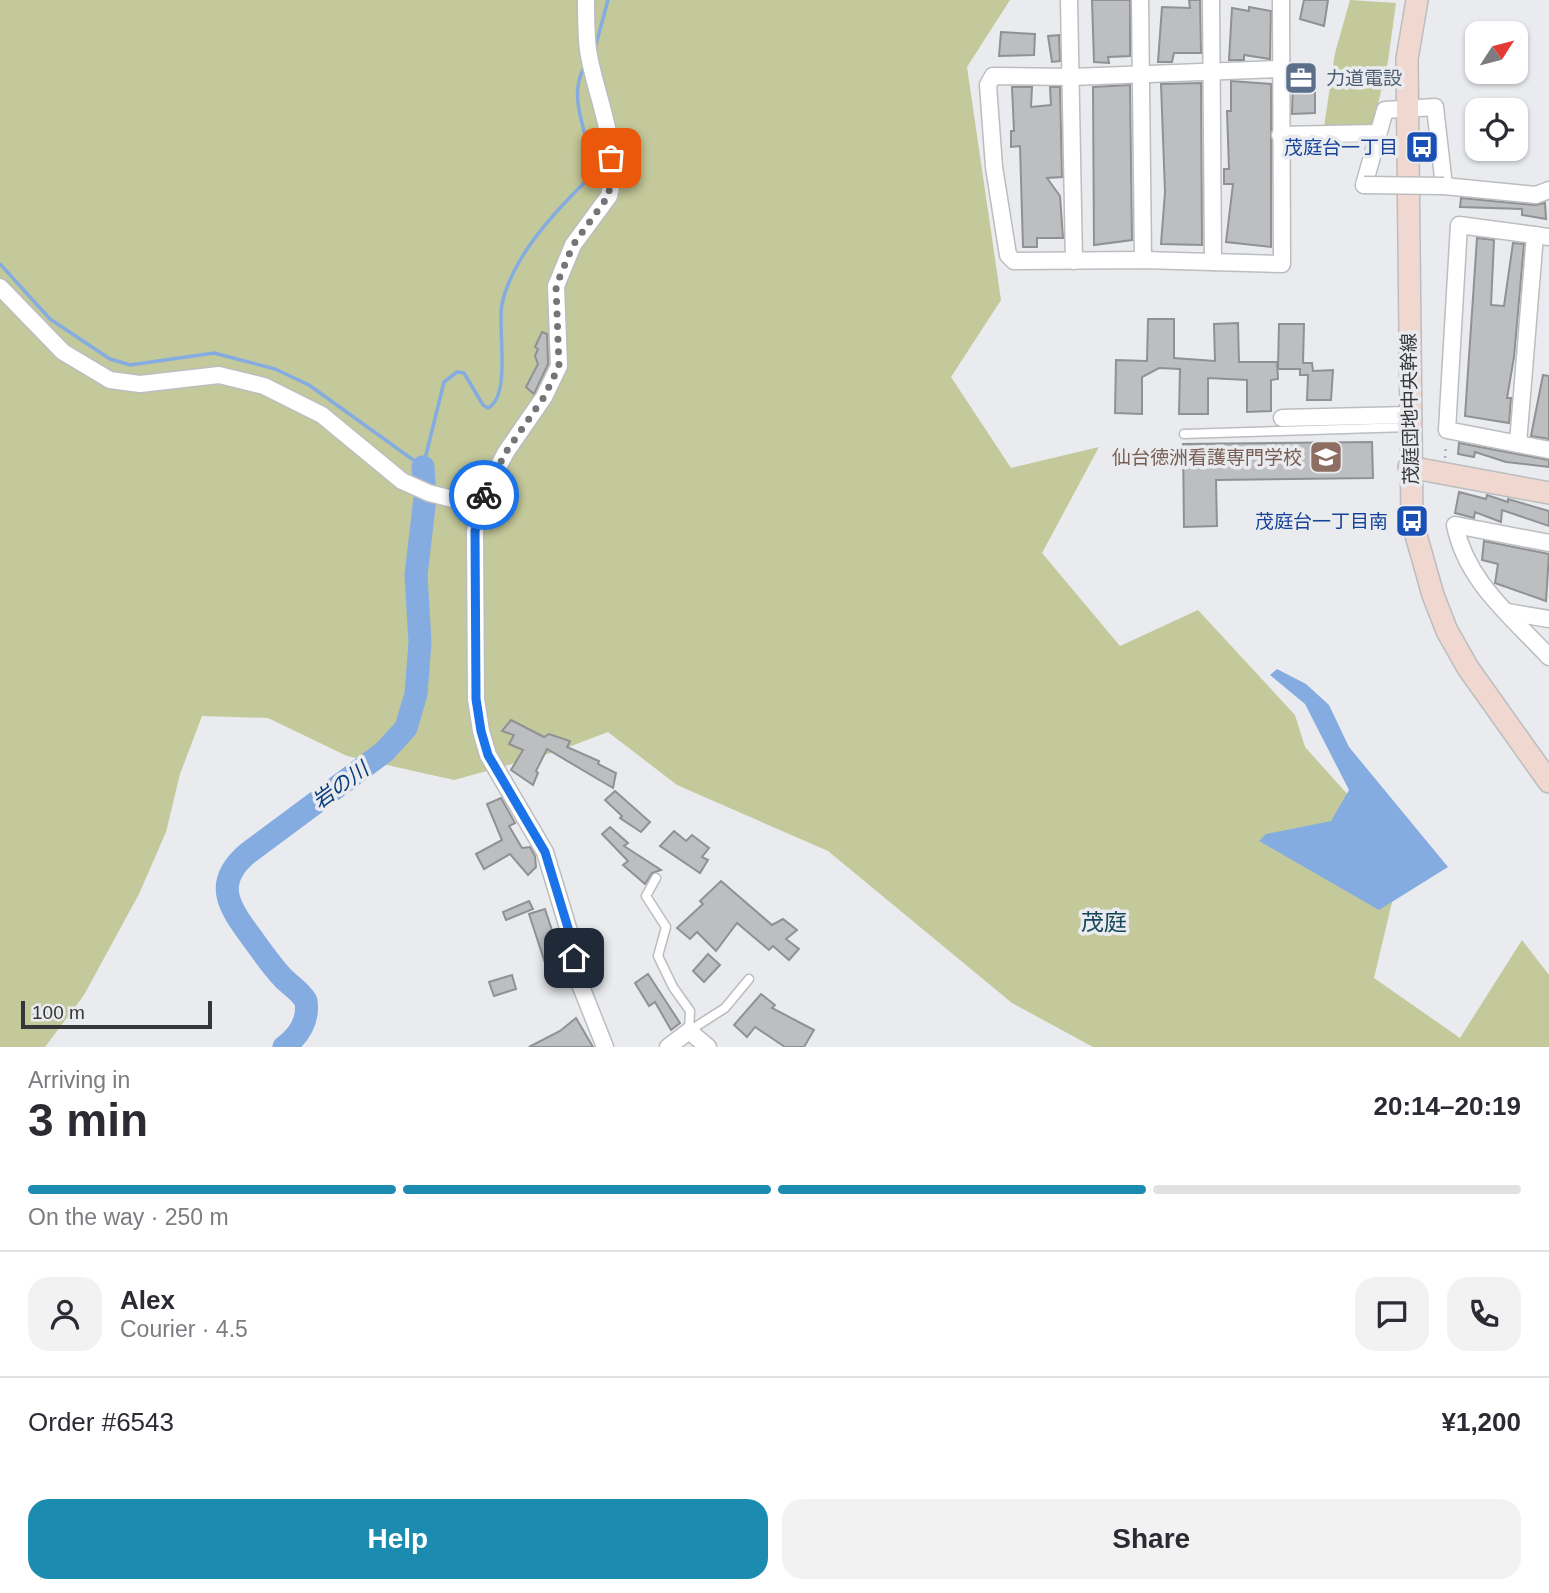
<!DOCTYPE html>
<meta charset="utf-8">
<style>
:root{--surface:#fff;--page:#f2f2f3;--text:#2b2b33;--muted:#7c7c81;--line:#e1e1e2;--accent:#1b8cb0}
body{margin:0;font-family:Helvetica,"Noto Sans JP",sans-serif;background:var(--page);color:var(--text);height:100vh;display:flex;flex-direction:column;font-size:26px;white-space:nowrap}
*{box-sizing:border-box;margin:0}
p{font-size:23px;color:var(--muted)}
.icon{flex:none;width:38px;height:38px;fill:none;stroke:currentColor;stroke-width:2;stroke-linecap:round;stroke-linejoin:round}
.map{position:relative;height:1047px;overflow:hidden}
.side{display:flex;flex-direction:column;background:var(--surface);flex:1}
.side>*{flex:none}
.needle{width:46px;rotate:54deg}
.fabs{position:absolute;left:1465px;top:21px;display:grid;gap:14px}
.fabs a{display:grid;place-items:center;width:63px;height:63px;border-radius:14px;background:var(--surface);box-shadow:0 2px 5px #0004;font-size:35px}
.scale{position:absolute;left:21px;bottom:18px;width:191px;box-sizing:border-box;padding-left:7px;border:4px solid #353637;border-top:0;font-size:19px;line-height:24px;white-space:nowrap;color:#353637;-webkit-text-stroke:5px #e9ebee;paint-order:stroke}
.pin{position:absolute;display:grid;place-items:center;width:60px;height:60px;color:#fff;margin:-30px;border-radius:14px;box-shadow:0 4px 10px #0006}
.courier{position:absolute;display:grid;place-items:center;width:70px;height:70px;margin:-35px;border:5px solid #1a73e8;border-radius:50%;background:#fff;color:#222;box-shadow:0 2px 9px #0007}
.head em{font-style:normal;font-weight:700}
.head div{display:flex;flex-direction:column-reverse}
.head{display:flex;align-items:center;justify-content:space-between;height:119px;padding:0 28px}
h1{font-size:46px;font-weight:700;line-height:52px}
.bar{display:grid;grid-template-columns:repeat(4,1fr);gap:10px 7px;align-content:center;height:84px;padding:0 28px}
.bar i{height:9px;border-radius:5px;background:var(--line)}
.bar .selected{background:var(--accent)}
.bar p{grid-column:span 4}
.line{display:flex;align-items:center;gap:18px;padding:0 28px;border-top:2px solid var(--line)}
.line div{flex:1}
.round{display:grid;place-items:center;flex:none;width:74px;height:74px;border-radius:21px;background:var(--page)}
.cta{display:flex;gap:14px;margin-top:auto;padding:14px 28px}
.cta a{flex:1;height:80px;border-radius:21px;background:var(--accent);color:#fff;font-size:28px;font-weight:700;line-height:80px;text-align:center}
.cta a+a{background:var(--page);color:var(--text)}
.map>svg:first-child{display:block}
</style>
<div class="map">
<svg width="1549" height="1047" viewBox="0 0 1549 1047">
<rect width="100%" height="100%" fill="#e9ebee"/>
<g fill="#c3c99a">
<polygon points="0,0 1010,0 967,67 1001,300 951,377 1011,468 1099,447 1042,553 1120,646 1198,610 1295,715 1305,747 1349,796 1407,839 1374,978 1460,1038 1522,940 1549,975 1549,1047 1093,1047 1012,1003 828,851 677,785 608,732 558,751 454,780 347,756 268,718 202,716 180,774 166,832 139,894 84,995 45,1047 0,1047"/>
<polygon points="1350,0 1396,3 1388,61 1373,126 1324,127 1335,53"/>
</g>
<polygon fill="#85ace1" points="1277,669 1306,684 1329,705 1349,747 1448,867 1379,910 1259,841 1266,834 1331,821 1349,790 1305,704 1270,675"/>
<g fill="none" stroke-linecap="round" stroke-linejoin="round">
<g stroke="#85ace1" stroke-width="3.5">
<polyline points="595,48 608,0"/>
<path d="M0 264 50 319 110 359 130 365 214 353 275 369 309 385 423 467 444 382 457 372 464 373 483 405 488 408C512 396 497 326 502 304 512 258 552 215 584 183 601 142 563 109 584 67"/>
</g>
<path stroke="#85ace1" stroke-width="23" d="M284 1047C299 1036 309 1020 306 1001 300 991 291 986 283 978 271 965 262 952 252 938 229 907 212 883 248 853L384 752 406 728 416 694 420 642 416 575 425 498 423 467"/>
</g>
<g fill="#bcbec0" stroke="#8f9194" stroke-width="2">
<polygon points="1092,0 1130,0 1130,56 1108,57 1109,63 1094,62"/>
<polygon points="1189,0 1200,0 1201,53 1174,53 1172,62 1158,62 1162,7 1190,8"/>
<polygon points="1304,0 1328,0 1324,26 1300,19"/>
<polygon points="1249,7 1271,11 1270,59 1244,55 1244,60 1229,60 1232,8 1249,11"/>
<polygon points="1001,32 1035,34 1034,55 999,56"/>
<polygon points="1059,35 1060,61 1052,62 1048,36"/>
<polygon points="1231,81 1271,84 1271,247 1226,242 1233,184 1224,184 1224,169 1229,169 1227,111 1231,111"/>
<polygon points="1293,82 1315,83 1315,113 1292,114"/>
<polygon points="1201,83 1202,245 1161,244 1165,192 1161,84"/>
<polygon points="1130,85 1132,240 1094,245 1093,87"/>
<polygon points="1012,87 1032,87 1031,107 1051,105 1050,87 1060,87 1062,177 1047,178 1060,196 1063,238 1037,238 1037,247 1023,247 1020,146 1011,147 1011,131 1014,131"/>
<polygon points="1461,198 1535,205 1545,203 1546,219 1522,215 1522,209 1460,207"/>
<polygon points="1477,238 1494,240 1491,305 1504,306 1513,243 1524,244 1514,357 1507,398 1511,398 1509,423 1465,416"/>
<polygon points="1148,319 1174,319 1174,358 1215,361 1214,324 1238,323 1239,362 1277,362 1278,379 1271,380 1271,411 1247,412 1247,380 1208,378 1208,414 1179,414 1180,369 1159,368 1142,377 1142,414 1115,413 1116,360 1147,361"/>
<polygon points="1279,324 1304,324 1303,363 1312,363 1313,371 1333,370 1331,400 1307,400 1308,375 1300,375 1300,369 1278,369"/>
<polygon points="542,332 547,334 548,364 534,394 526,387 538,364 535,356 538,349 535,347"/>
<polygon points="1543,375 1549,376 1549,439 1531,436"/>
<polygon points="1372,442 1373,478 1216,480 1217,526 1184,527 1183,444"/>
<polygon points="1459,443 1549,460 1549,467 1506,462 1475,452 1474,457 1458,454"/>
<polygon points="1459,492 1486,499 1487,495 1508,502 1508,499 1549,511 1549,526 1502,510 1501,522 1475,512 1474,518 1455,513"/>
<polygon points="1484,541 1549,554 1546,601 1495,583 1498,564 1482,560"/>
<polygon points="511,720 544,737 549,734 570,741 567,747 599,761 598,764 616,773 613,788 547,749 536,771 538,773 533,785 511,770 523,750 509,744 514,735 502,731"/>
<polygon points="615,791 650,822 641,832 620,818 622,816 605,800"/>
<polygon points="501,798 515,823 509,826 522,848 530,847 535,856 536,867 528,875 510,854 484,869 476,854 502,840 487,804"/>
<polygon points="610,827 628,843 624,846 661,870 652,873 645,884 623,865 628,861 602,834"/>
<polygon points="674,831 686,841 692,835 709,848 702,857 708,860 700,873 660,846"/>
<polygon points="721,881 772,925 783,919 797,930 786,939 799,949 789,960 773,946 769,950 737,923 716,951 697,932 690,939 677,928 703,904 700,901"/>
<polygon points="529,901 533,909 506,920 503,912"/>
<polygon points="545,909 564,967 548,972 529,914"/>
<polygon points="708,954 720,965 704,982 693,971"/>
<polygon points="648,974 680,1023 671,1030 655,1002 649,1006 635,983"/>
<polygon points="512,975 516,989 494,996 489,982"/>
<polygon points="761,994 775,1005 772,1008 814,1030 804,1047 785,1047 755,1027 747,1037 734,1025"/>
<polygon points="576,1018 593,1047 529,1047 560,1031"/>
</g>
<g fill="none" stroke-linecap="round" stroke-linejoin="round">
<defs>
<g id="lane">
<polyline points="1184,434 1409,427"/>
<polyline points="656,878 646,896 666,927 658,956 673,987 690,1011 689,1031 725,1008 749,979"/>
</g>
<g id="street">
<path d="M586 0C586 16 586 33 588 50 595 96 622 149 609 196L573 245 556 286 559 366 544 397 506 452 486 490 475 531 476 699 481 731 488 755 545 852 572 941 576 974 605 1047"/>
<polyline points="1069,0 1074,261"/>
<polyline points="1140,0 1143,260"/>
<polyline points="1211,0 1213,262"/>
<polyline points="1279,69 1072,77 993,76 988,85 994,167 1008,255 1014,261 1143,260 1282,264 1281,0"/>
<polyline points="1280,135 1378,133"/>
<polyline points="1364,185 1385,110 1435,107 1444,186 1536,195 1549,190"/>
<polyline points="1549,237 1459,225 1447,430 1549,450"/>
<polyline points="0,287 63,352 110,380 140,384 219,375 264,386 322,415 402,481 429,493 480,506"/>
<polyline points="1282,418 1409,415"/>
<polyline points="1518,443 1535,235"/>
<path d="M1549 543 1455 525C1466 581 1511 616 1549 657"/>
<polyline points="1507,612 1549,619"/>
<polyline points="668,1047 689,1031 708,1047"/>
</g>
<g id="secondary">
<polyline points="1417,0 1407,59 1412,521 1433,595 1447,631 1468,668 1549,782"/>
<polyline points="1409,467 1549,493"/>
</g>
</defs>
<use href="#lane" stroke="#bbbdbf" stroke-width="11"/>
<use href="#street" stroke="#bbbdbf" stroke-width="19"/>
<use href="#secondary" stroke="#bbbdbf" stroke-width="24"/>
<polyline stroke="#abacaf" stroke-width="2.5" stroke-dasharray="2 5" stroke-linecap="butt" points="1445,458 1446,444"/>
<use href="#lane" stroke="#fff" stroke-width="8"/>
<use href="#street" stroke="#fff" stroke-width="16"/>
<use href="#secondary" stroke="#f0d8d0" stroke-width="21"/>
<defs>
<polyline id="street-bridge" points="1364,185 1444,186"/>
</defs>
<use href="#street-bridge" stroke="#bbbdbf" stroke-width="19" stroke-linecap="butt"/>
<use href="#street-bridge" stroke="#fff" stroke-width="16"/>
</g>
<g fill="none" stroke-linecap="round" stroke-linejoin="round">
<polyline stroke="#747577" stroke-width="7" stroke-dasharray="0 12.6" points="484,495 506,452 544,397 559,366 556,286 573,245 609,195 611,158"/>
<polyline stroke="#1a73e8" stroke-width="9" points="484,495 475,531 476,699 481,731 488,755 545,852 572,941 574,958"/>
</g>
<defs>
<symbol id="office-square" viewBox="-11 -11 22 22"><rect x="-9" y="-9" width="18" height="18" rx="4" fill="#5c6f8a" stroke="#e9ebee"/><path d="M-6-3h4V-5.5h4V-3h4V5H-6ZM-1-4.5V-3h2v-1.5ZM-6 0V1H6V0Z" fill="#fff"/></symbol>
<symbol id="bus-square" viewBox="-11 -11 22 22"><rect x="-9" y="-9" width="18" height="18" rx="4" fill="#1a4fb4" stroke="#e9ebee"/><path d="M-5-6H5V4H4V6H2V4H-2V6H-4V4H-5ZM-3.5-4V0h7V-4ZM-3.5 1.2v1.5H-2V1.2ZM2 1.2v1.5H3.5V1.2Z" fill="#fff"/></symbol>
<symbol id="school-square" viewBox="-11 -11 22 22"><rect x="-9" y="-9" width="18" height="18" rx="4" fill="#8d6e63" stroke="#e9ebee"/><path d="M0-5L7-2L0 1L-7-2ZM-4 1L0 2.5L4 1V4Q0 6-4 4Z" fill="#fff"/></symbol>
</defs>
<g fill-rule="evenodd">
<use href="#office-square" x="1282" y="59" width="38" height="38"/>
<use href="#bus-square" x="1403" y="128" width="38" height="38"/>
<use href="#school-square" x="1307" y="438" width="38" height="38"/>
<use href="#bus-square" x="1393" y="502" width="38" height="38"/>
</g>
<g text-anchor="middle" dominant-baseline="central" stroke-width="7" stroke-linejoin="round" paint-order="stroke">
<g font-size="19" fill="#4e5e75" stroke="#e9ebee" text-anchor="start">
<text x="1326" y="78">力道電設</text>
</g>
<g font-size="19" fill="#164399" stroke="#e9ebee" text-anchor="end">
<text x="1398" y="147">茂庭台一丁目</text>
<text x="1388" y="521">茂庭台一丁目南</text>
</g>
<g font-size="19" fill="#353637" stroke="#e9ebee">
<text transform="translate(1410 409) rotate(-91)">茂庭団地中央幹線</text>
</g>
<g font-size="19" fill="#785e54" stroke="#e9ebee" text-anchor="end">
<text x="1302" y="457">仙台徳洲看護専門学校</text>
</g>
<g font-size="21" font-style="italic" fill="#0a3d7c" stroke="#e9ebee">
<text transform="translate(340 785) rotate(-36)">岩の川</text>
</g>
<g font-size="23" fill="#144658" stroke="#e9ebee">
<text x="1104" y="922">茂庭</text>
</g>
</g>
</svg>
<div class="fabs">
<a><svg class="needle" viewBox="-14 -14 28 28"><path d="M0-13l5 13h-10z" fill="#e53935"/><path d="M0 13l5-13h-10z" fill="#7c7c81"/></svg></a>
<a><svg class="icon" aria-label="locate" viewBox="0 0 24 24"><circle cx="12" cy="12" r="6"/><path d="M12 2v4M12 18v4M2 12h4M18 12h4"/></svg></a>
</div>
<div class="scale">100 m</div>
<div class="pin" style="left:611px;top:158px;background:#ea580c"><svg class="icon" aria-label="bag" viewBox="0 0 24 24"><path d="M5 8h14l-1 12H6zM9 8a3 3 0 0 1 6 0"/></svg></div>
<div class="pin" style="left:574px;top:958px;background:#1f2937"><svg class="icon" aria-label="home" viewBox="0 0 24 24"><path d="M3 11l9-7 9 7M6 9v11h12V9"/></svg></div>
<div class="courier" style="left:484px;top:495px"><svg class="icon" aria-label="bike" viewBox="0 0 24 24"><circle cx="6" cy="16" r="4"/><circle cx="18" cy="16" r="4"/><path d="M6 16l4-8h5l3 8M10 8l3 8H6M13 5h3"/></svg></div>
</div>
<section class="side">
<div class="head"><div><h1>3 min</h1><p>Arriving in</p></div><em>20:14–20:19</em></div>
<div class="bar"><i class="selected"></i><i class="selected"></i><i class="selected"></i><i></i><p>On the way · 250 m</p></div>
<div class="line" style="height:126px"><a class="round"><svg class="icon" aria-label="person" viewBox="0 0 24 24"><circle cx="12" cy="8" r="4"/><path d="M4 21q1-7 8-7t8 7"/></svg></a><div><b>Alex</b><p>Courier · 4.5</p></div><a class="round"><svg class="icon" aria-label="chat" viewBox="0 0 24 24"><path d="M4 5h16v11H9l-5 4z"/></svg></a><a class="round"><svg class="icon" aria-label="phone" viewBox="0 0 24 24"><path d="M5 4h4l2 5-3 2q2 4 5 5l2-3 5 2v4C11 20 4 13 5 4z"/></svg></a></div>
<div class="line" style="height:91px"><div>Order #6543</div><b>¥1,200</b></div>
<div class="cta"><a>Help</a><a>Share</a></div>
</section>
